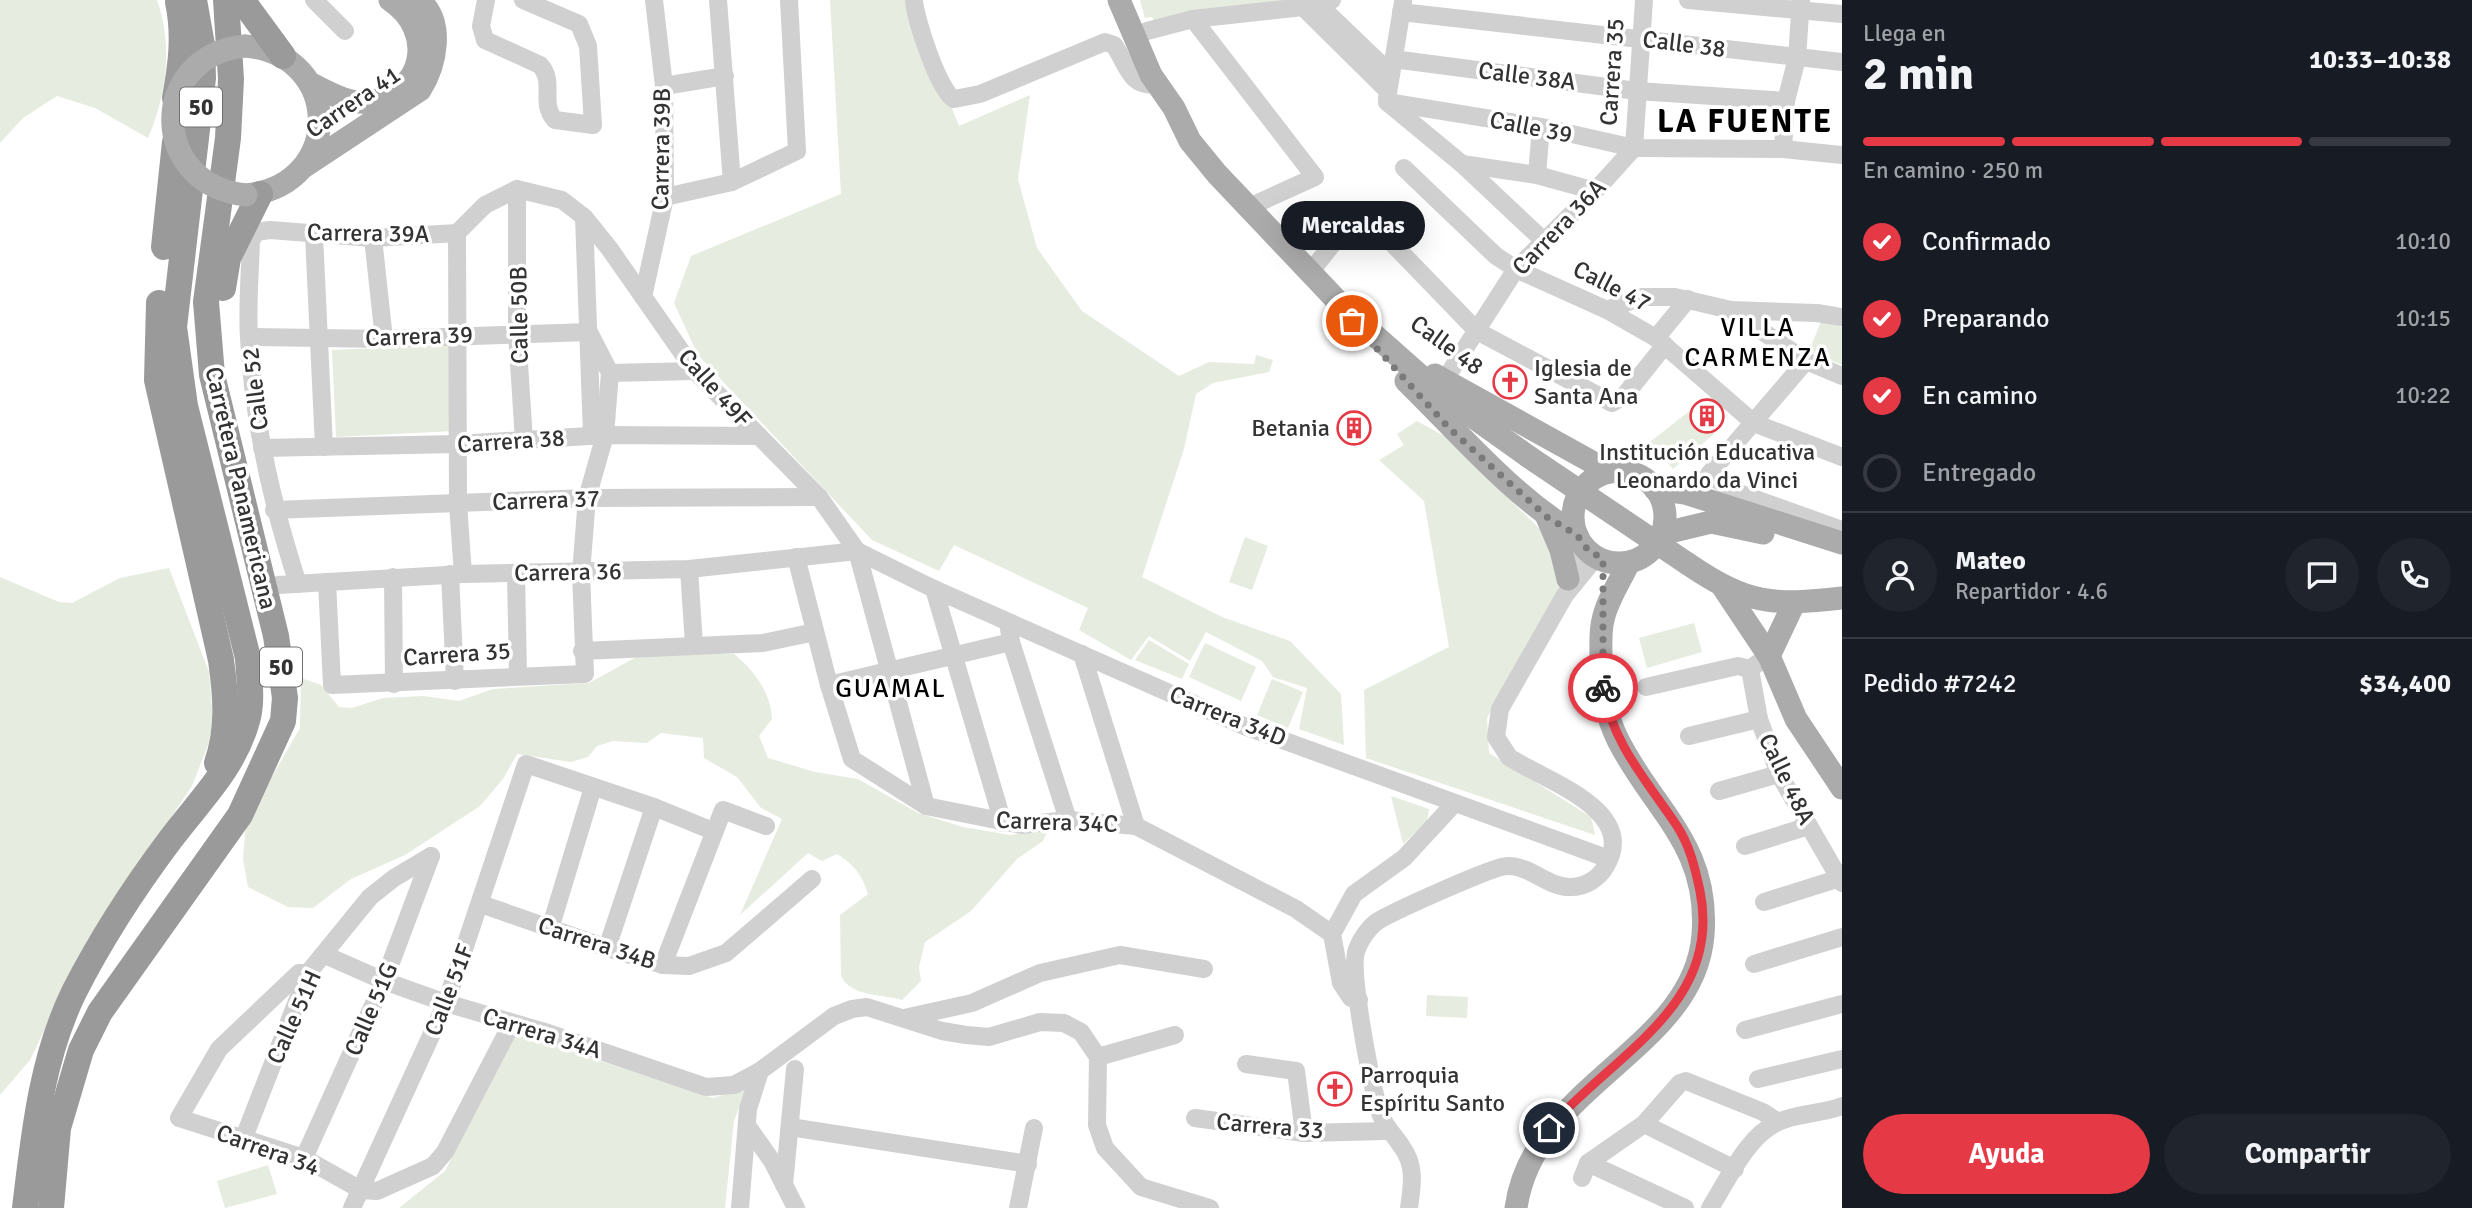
<!DOCTYPE html>
<html lang="es">
<meta charset="utf-8">
<style>
:root{--surface:#171b24;--page:#20242c;--text:#f1f3f6;--muted:#9ea1a6;--line:#363941;--accent:#e63946}
body{margin:0;font-family:Signika,sans-serif;background:var(--page);color:var(--text);height:100vh;display:flex;flex-direction:column;font-size:26px;white-space:nowrap}
*{box-sizing:border-box;margin:0}
p{font-size:23px;color:var(--muted)}
.icon{flex:none;width:38px;height:38px;fill:none;stroke:currentColor;stroke-width:2;stroke-linecap:round;stroke-linejoin:round}
.map{position:relative;flex:1;overflow:hidden}
.details{display:flex;flex-direction:column;background:var(--surface);width:630px}
.details>*{flex:none}
.pin{position:absolute;display:grid;place-items:center;width:60px;height:60px;color:#fff;margin:-30px;border:4px solid #fff;border-radius:50%;box-shadow:0 2px 7px #0007}
.courier{position:absolute;display:grid;place-items:center;width:70px;height:70px;margin:-35px;border:5px solid #e63946;border-radius:50%;background:#fff;color:#222;box-shadow:0 2px 9px #0007}
.bubble{position:absolute;height:49px;border-radius:24px;background:var(--surface);box-shadow:0 7px 28px #0002;font-size:23px;font-weight:700;line-height:49px;text-align:center}
.summary em{font-style:normal;font-weight:700}
.summary div{display:flex;flex-direction:column-reverse}
.summary{display:flex;align-items:center;justify-content:space-between;height:119px;padding:0 21px}
h1{font-size:46px;font-weight:700;line-height:52px}
.bar{display:grid;grid-template-columns:repeat(4,1fr);gap:10px 7px;align-content:center;height:84px;padding:0 21px}
.bar i{height:9px;border-radius:5px;background:var(--line)}
.bar .on{background:var(--accent)}
.bar p{grid-column:span 4}
.line{display:flex;align-items:center;gap:18px;padding:0 21px;border-top:2px solid var(--line)}
.line div{flex:1}
.round{display:grid;place-items:center;flex:none;width:74px;height:74px;border-radius:37px;background:var(--page)}
ol{padding:0 21px;list-style:none}
li{display:flex;align-items:center;gap:21px;height:77px}
li p{margin-inline-start:auto}
li .icon{padding:7px;border-radius:50%;background:var(--accent);color:#fff;stroke-width:4}
li:last-child{color:var(--muted)}
li i{width:38px;height:38px;border:4px solid var(--line);border-radius:50%}
.button{display:flex;gap:14px;margin-top:auto;padding:14px 21px}
.button a{flex:1;height:80px;border-radius:42px;background:var(--accent);color:#fff;font-size:28px;font-weight:700;line-height:80px;text-align:center}
.button a+a{background:var(--page);color:var(--text)}
main{display:flex;flex:1;min-height:0}
.map>svg:first-child{display:block}
</style>
<main>
<div class="map">
<svg width="1842" height="1208" viewBox="0 0 1842 1208">
<rect width="100%" height="100%" fill="#fff"/>
<g fill="#e6ecdf">
<path d="M0 0H157C173 47 167 94 148 138L95 108 57 96 23 118 0 143Z"/>
<polygon points="830,0 909,0 959,126 1030,95 1018,179 1037,248 1082,311 1179,376 1209,362 1254,364 1256,355 1273,360 1269,372 1213,383 1196,394 1184,449 1142,577 1222,617 1290,641 1341,694 1344,745 1299,729 1307,688 1273,677 1262,661 1206,632 1190,661 1149,636 1131,660 1079,630 1088,608 954,545 939,571 872,540 698,355 674,303 691,256 841,194"/>
<polygon points="1140,0 1319,0 1156,23 1152,17 1145,18"/>
<polygon points="1822,319 1842,327 1842,365 1809,351"/>
<polygon points="449,345 454,431 336,437 332,350"/>
<polygon points="1692,409 1714,434 1673,469 1650,442"/>
<polygon points="1417,421 1446,437 1549,538 1563,584 1487,718 1489,753 1591,817 1595,835 1366,758 1364,690 1449,647 1424,501 1379,460 1404,445 1397,434"/>
<polygon points="1245,537 1268,546 1252,590 1229,582"/>
<polygon points="169,568 209,672 213,721 208,745 192,786 85,945 30,1060 0,1095 0,577 59,602 72,603 120,578"/>
<polygon points="1694,623 1702,652 1647,668 1639,638"/>
<polygon points="1149,640 1189,664 1182,679 1135,660"/>
<polygon points="1205,643 1256,667 1241,701 1189,677"/>
<path d="M734 654C754 670 771 693 772 719L759 736 768 758 815 772 858 779 918 813 963 827 1010 835 1048 830 1043 841 1017 859 971 911 925 942 919 967 921 981 902 1000C882 994 851 997 841 976L840 915 868 894C862 874 854 865 837 854L822 861 808 853 740 915 782 819 761 808 737 777 704 758 703 738 661 733 647 743 613 741 597 746 588 757 571 762 517 754 503 779 480 806 405 855 351 879 313 908 288 907 248 887 243 859 246 822 300 728 301 678 321 685 339 707 352 708 383 698 423 696 459 701 493 689 589 683 640 655Z"/>
<polygon points="1272,679 1303,692 1288,728 1257,715"/>
<polygon points="1391,796 1429,809 1427,821 1403,844"/>
<polygon points="1427,995 1468,997 1467,1018 1426,1016"/>
<polygon points="516,1033 713,1098 746,1088 734,1121 725,1208 399,1208 445,1171"/>
<polygon points="268,1165 277,1194 225,1208 217,1181"/>
</g>
<g fill="none" stroke-linecap="round" stroke-linejoin="round">
<g stroke="#d0d0d0" stroke-width="18">
<polyline points="314,0 345,31"/>
<path d="M486 0 481 26 485 40 540 65C556 82 539 103 555 120L593 125 588 46 579 24 523 0"/>
<polyline points="718,0 732,182"/>
<path d="M914 0C915 18 939 92 954 99L980 94 1105 42 1114 45C1126 62 1131 91 1157 83"/>
<polyline points="1688,0 1842,14"/>
<polyline points="1319,5 1391,74"/>
<polyline points="1303,7 1388,91"/>
<polyline points="1401,12 1842,62"/>
<polyline points="1193,19 1315,177 1249,207"/>
<polyline points="1147,31 1193,19 1303,7 1332,0"/>
<polyline points="1393,59 1637,91 1786,101"/>
<polyline points="664,86 725,76"/>
<polyline points="1387,99 1403,2"/>
<polyline points="1387,102 1541,127 1634,148 1783,149 1842,155"/>
<polyline points="1387,102 1462,164 1545,242"/>
<polyline points="1634,148 1644,0"/>
<polyline points="1783,149 1786,101 1797,58 1801,0"/>
<polyline points="1462,164 1537,175 1595,191"/>
<polyline points="1404,168 1496,256 1516,269 1607,310 1656,338 1754,423 1842,457"/>
<polyline points="1537,175 1541,127"/>
<polyline points="517,189 517,332 524,441"/>
<polyline points="665,197 732,182 797,151 789,0"/>
<polyline points="584,217 592,435"/>
<polyline points="457,233 458,504 463,574"/>
<polyline points="314,235 324,447"/>
<polyline points="373,238 384,339"/>
<polyline points="1315,266 1360,210 1477,331 1612,403 1624,396 1665,345"/>
<polyline points="643,297 665,197 664,86 654,0"/>
<polyline points="1607,310 1641,297 1675,297 1731,310 1817,313 1842,317"/>
<polyline points="1731,310 1806,361 1842,376"/>
<polyline points="249,337 384,339 589,332 610,373 605,435 587,498 581,573 585,674 332,685 327,582"/>
<polyline points="1656,338 1688,299"/>
<polyline points="1806,361 1709,474 1733,491 1842,530"/>
<polyline points="610,373 695,371"/>
<polyline points="1444,381 1516,269 1595,191 1634,148"/>
<polyline points="262,448 457,444 605,435 759,436"/>
<polyline points="274,510 587,498 819,497"/>
<polyline points="857,551 934,589 1244,726 1609,859"/>
<polyline points="796,557 829,685 852,759 926,806 1021,825 1068,820 1136,826 1296,909 1332,934"/>
<polyline points="689,569 694,645"/>
<polyline points="516,573 518,676"/>
<polyline points="450,574 455,681"/>
<polyline points="393,577 394,684"/>
<polyline points="1568,582 1581,542"/>
<path d="M298 584C272 504 253 422 249 338 247 306 250 273 251 241L256 232 270 230 373 238 457 233 485 205 517 189 562 200 584 217 609 248 695 371 819 497 857 551 926 806"/>
<polyline points="278,585 463,574 689,569 857,551"/>
<polyline points="934,589 1003,823"/>
<polyline points="1008,622 1011,642 1068,820"/>
<polyline points="582,651 763,643 815,632"/>
<polyline points="1082,654 1136,826"/>
<polyline points="1750,669 1759,719 1779,774 1842,883"/>
<polyline points="829,685 1011,642"/>
<polyline points="1646,687 1738,666 1750,669 1758,663"/>
<polyline points="1689,736 1759,719"/>
<polyline points="1719,791 1779,774"/>
<polyline points="1745,846 1809,826"/>
<polyline points="1764,902 1840,878"/>
<polyline points="481,904 607,948 663,965 689,966 726,953 812,879"/>
<polyline points="550,929 593,787"/>
<polyline points="607,948 654,807"/>
<polyline points="325,955 384,981 446,1003 548,1033 706,1087 734,1085 760,1071"/>
<polyline points="1754,964 1842,937"/>
<polyline points="663,965 723,810 766,826"/>
<polyline points="308,973 299,973 219,1049 179,1118 304,1158 361,1190 377,1191 433,1166 445,1152 512,1023"/>
<polyline points="1359,1000 1351,998 1341,983 1332,934 1354,894 1404,858 1454,804"/>
<polyline points="904,1018 972,1003 1040,973 1120,955 1204,969"/>
<polyline points="1745,1030 1842,1004"/>
<polyline points="1098,1057 1175,1035"/>
<polyline points="1246,1064 1296,1071 1304,1133"/>
<polyline points="1758,1079 1842,1059"/>
<polyline points="1195,1118 1304,1133 1387,1131"/>
<polyline points="1644,1124 1735,1169"/>
<polyline points="748,1127 772,1161 796,1208"/>
<polyline points="790,1127 1028,1164"/>
<polyline points="243,1140 308,973 370,897 394,878 431,856"/>
<polyline points="304,1158 384,981 431,856"/>
<polyline points="1588,1163 1685,1208"/>
<polyline points="1582,1178 1588,1163 1644,1124 1680,1083 1686,1081 1763,1112 1778,1122"/>
<polyline points="784,1185 795,1069"/>
<polyline points="352,1208 446,1003 526,764 654,807 713,831"/>
<polyline points="740,1208 748,1109 760,1071 834,1016 852,1009 867,1007 942,1031 966,1035 989,1037 1040,1022 1064,1023 1081,1032 1098,1057 1097,1125 1105,1148 1141,1187 1210,1208"/>
<polyline points="1018,1208 1034,1128"/>
<path d="M1409 1208C1412 1186 1416 1166 1402 1147 1392 1132 1382 1124 1378 1106 1371 1081 1348 968 1357 949 1361 939 1367 930 1375 923 1387 914 1494 866 1507 866 1530 865 1548 888 1571 887 1586 887 1599 878 1606 866 1639 809 1543 780 1509 757L1496 737 1500 709 1565 595 1596 557"/>
<path d="M1710 1208C1728 1180 1746 1137 1778 1122 1797 1113 1822 1114 1842 1106"/>
</g>
<g stroke="#ababab" stroke-width="23">
<polyline points="1119,0 1151,75 1174,108 1190,141 1217,174 1344,308 1442,395 1529,457"/>
<path d="M245 46C343 54 345 185 246 195"/>
<path d="M311 84C328 92 347 104 367 102 425 95 437 31 390 0"/>
<path d="M305 166 420 90C436 65 445 22 419 0"/>
<polyline points="1435,375 1610,472"/>
<path d="M1406 381C1461 435 1511 495 1577 535"/>
<circle cx="1619" cy="517" r="46"/>
<polyline points="1655,489 1685,493 1842,543"/>
<polyline points="1547,517 1561,550 1568,579"/>
<polyline points="1661,534 1711,522 1763,533"/>
<path d="M1688 564C1747 604 1772 606 1842 598"/>
<polyline points="1723,587 1769,656 1796,719 1842,788"/>
<polyline points="1769,656 1794,603"/>
<path d="M1516 1208C1533 1084 1694 1050 1703 935 1710 845 1653 810 1618 740 1605 714 1601 685 1601 657 1601 645 1600 631 1603 620 1607 600 1621 580 1629 562"/>
</g>
<g stroke="#9a9a9a" stroke-width="26">
<polyline points="242,0 283,56"/>
<path d="M175 98C181 65 185 35 178 2"/>
<polyline points="164,247 175,142"/>
<polyline points="223,288 228,258 260,194"/>
<path d="M159 303 157 380 221 660C226 696 229 728 217 763"/>
<path d="M25 1208C34 1134 41 1060 74 992 101 939 134 888 170 840 199 801 233 770 247 721 253 701 249 679 248 658L185 406 174 327 203 78 202 45 194 0"/>
<polyline points="51,1208 58,1128 81,1050 100,1012 240,815 283,721 285,698 276,636 212,375 206,302 228,138 231,79 226,0"/>
</g>
<g stroke="#ababab" stroke-width="23">
<path d="M245 46C148 56 149 185 246 195"/>
<polyline points="1529,457 1688,564"/>
</g>
</g>
<g fill="none" stroke-linecap="round" stroke-linejoin="round">
<polyline stroke="#7a7a7a" stroke-width="7" stroke-dasharray="0 12.6" points="1352,321 1449,428 1547,517 1577,535 1588,550 1603,559 1603,688"/>
<path stroke="#e63946" stroke-width="9" d="M1549 1128C1612 1055 1723 1006 1700 891 1695 868 1690 846 1677 826 1647 781 1612 743 1603 688"/>
</g>
<defs>
<symbol id="church-ring" viewBox="-11 -11 22 22"><circle r="9.5" fill="#fff" stroke="#e63946" stroke-width="1.5"/><path d="M-1.2-6h2.4v3.5h3.3v2.4h-3.3V6h-2.4V-.1h-3.3v-2.4h3.3Z" fill="#e63946"/></symbol>
<symbol id="building-ring" viewBox="-11 -11 22 22"><circle r="9.5" fill="#fff" stroke="#e63946" stroke-width="1.5"/><path d="M-4-6H4V6H1V3H-1V6H-4ZM-2.5-4.3h1.7v1.8h-1.7ZM.8-4.3h1.7v1.8H.8ZM-2.5-1h1.7V.8h-1.7ZM.8-1h1.7V.8H.8Z" fill="#e63946"/></symbol>
</defs>
<g fill-rule="evenodd">
<use href="#church-ring" x="1491" y="363" width="38" height="38"/>
<use href="#building-ring" x="1688" y="397" width="38" height="38"/>
<use href="#building-ring" x="1335" y="409" width="38" height="38"/>
<use href="#church-ring" x="1316" y="1070" width="38" height="38"/>
</g>
<g text-anchor="middle" dominant-baseline="central" stroke-width="7" stroke-linejoin="round" paint-order="stroke">
<g fill="#fff" stroke="#707070" stroke-width="2">
<rect x="180" y="87.5" width="42" height="39" rx="5"/>
<rect x="260" y="647.5" width="42" height="39" rx="5"/>
</g>
<g font-size="23" font-weight="bold" fill="#333">
<text x="201" y="107">50</text>
<text x="281" y="667">50</text>
</g>
<g font-size="24" fill="#333" stroke="#fff">
<text transform="translate(1684 44) rotate(7)">Calle 38</text>
<text transform="translate(1612 72) rotate(-86)">Carrera 35</text>
<text transform="translate(1527 76) rotate(7)">Calle 38A</text>
<text transform="translate(353 102) rotate(-34)">Carrera 41</text>
<text transform="translate(1531 127) rotate(11)">Calle 39</text>
<text transform="translate(661 149) rotate(-89)">Carrera 39B</text>
<text transform="translate(1559 227) rotate(-46)">Carrera 36A</text>
<text transform="translate(368 233) rotate(1)">Carrera 39A</text>
<text transform="translate(1612 286) rotate(27)">Calle 47</text>
<text transform="translate(519 315) rotate(-91)">Calle 50B</text>
<text transform="translate(419 336) rotate(-2)">Carrera 39</text>
<text transform="translate(1447 345) rotate(36)">Calle 48</text>
<text transform="translate(715 388) rotate(48)">Calle 49F</text>
<text transform="translate(255 389) rotate(-97)">Calle 52</text>
<text transform="translate(511 441) rotate(-4)">Carrera 38</text>
<text transform="translate(241 488) rotate(77)">Carretera Panamericana</text>
<text transform="translate(546 500) rotate(-2)">Carrera 37</text>
<text transform="translate(568 572) rotate(-1)">Carrera 36</text>
<text transform="translate(457 654) rotate(-4)">Carrera 35</text>
<text transform="translate(1228 716) rotate(22)">Carrera 34D</text>
<text transform="translate(1787 779) rotate(64)">Calle 48A</text>
<text transform="translate(1057 822) rotate(2)">Carrera 34C</text>
<text transform="translate(597 943) rotate(18)">Carrera 34B</text>
<text transform="translate(449 990) rotate(-69)">Calle 51F</text>
<text transform="translate(371 1009) rotate(-67)">Calle 51G</text>
<text transform="translate(294 1017) rotate(-66)">Calle 51H</text>
<text transform="translate(542 1033) rotate(17)">Carrera 34A</text>
<text transform="translate(1270 1126) rotate(5)">Carrera 33</text>
<text transform="translate(268 1150) rotate(20)">Carrera 34</text>
</g>
<g font-size="24" fill="#333" stroke="#fff" text-anchor="start">
<text x="1534" y="368">Iglesia de<tspan x="1534" dy="28">Santa Ana</tspan></text>
<text x="1330" y="428" text-anchor="end">Betania</text>
<text x="1707" y="452" text-anchor="middle">Institución Educativa<tspan x="1707" dy="28">Leonardo da Vinci</tspan></text>
<text x="1360" y="1075">Parroquia<tspan x="1360" dy="28">Espíritu Santo</tspan></text>
</g>
<g font-size="26" letter-spacing="2" fill="#000" stroke="#fff">
<text x="1758" y="328">VILLA<tspan x="1758" dy="30">CARMENZA</tspan></text>
<text x="891" y="689">GUAMAL</text>
</g>
<g font-size="32" font-weight="bold" letter-spacing="2" fill="#000" stroke="#fff">
<text x="1745" y="121">LA FUENTE</text>
</g>
</g>
</svg>
<div class="pin" style="left:1352px;top:321px;background:#ea580c"><svg class="icon" aria-label="bag" viewBox="0 0 24 24"><path d="M5 8h14l-1 12H6zM9 8a3 3 0 0 1 6 0"/></svg></div>
<div class="pin" style="left:1549px;top:1128px;background:#1f2937"><svg class="icon" aria-label="home" viewBox="0 0 24 24"><path d="M3 11l9-7 9 7M6 9v11h12V9"/></svg></div>
<div class="courier" style="left:1603px;top:688px"><svg class="icon" aria-label="bike" viewBox="0 0 24 24"><circle cx="6" cy="16" r="4"/><circle cx="18" cy="16" r="4"/><path d="M6 16l4-8h5l3 8M10 8l3 8H6M13 5h3"/></svg></div>
<div class="bubble" style="left:1281px;top:201px;width:144px">Mercaldas</div>
</div>
<section class="details">
<div class="summary"><div><h1>2 min</h1><p>Llega en</p></div><em>10:33–10:38</em></div>
<div class="bar"><i class="on"></i><i class="on"></i><i class="on"></i><i></i><p>En camino · 250 m</p></div>
<ol>
<li><svg class="icon" aria-label="check" viewBox="0 0 24 24"><path d="M5 12l5 5 9-10"/></svg>Confirmado<p>10:10</p></li>
<li><svg class="icon" aria-label="check" viewBox="0 0 24 24"><path d="M5 12l5 5 9-10"/></svg>Preparando<p>10:15</p></li>
<li><svg class="icon" aria-label="check" viewBox="0 0 24 24"><path d="M5 12l5 5 9-10"/></svg>En camino<p>10:22</p></li>
<li><i></i>Entregado</li>
</ol>
<div class="line" style="height:126px"><a class="round"><svg class="icon" aria-label="person" viewBox="0 0 24 24"><circle cx="12" cy="8" r="4"/><path d="M4 21q1-7 8-7t8 7"/></svg></a><div><b>Mateo</b><p>Repartidor · 4.6</p></div><a class="round"><svg class="icon" aria-label="chat" viewBox="0 0 24 24"><path d="M4 5h16v11H9l-5 4z"/></svg></a><a class="round"><svg class="icon" aria-label="phone" viewBox="0 0 24 24"><path d="M5 4h4l2 5-3 2q2 4 5 5l2-3 5 2v4C11 20 4 13 5 4z"/></svg></a></div>
<div class="line" style="height:91px"><div>Pedido #7242</div><b>$34,400</b></div>
<div class="button"><a>Ayuda</a><a>Compartir</a></div>
</section>
</main>
